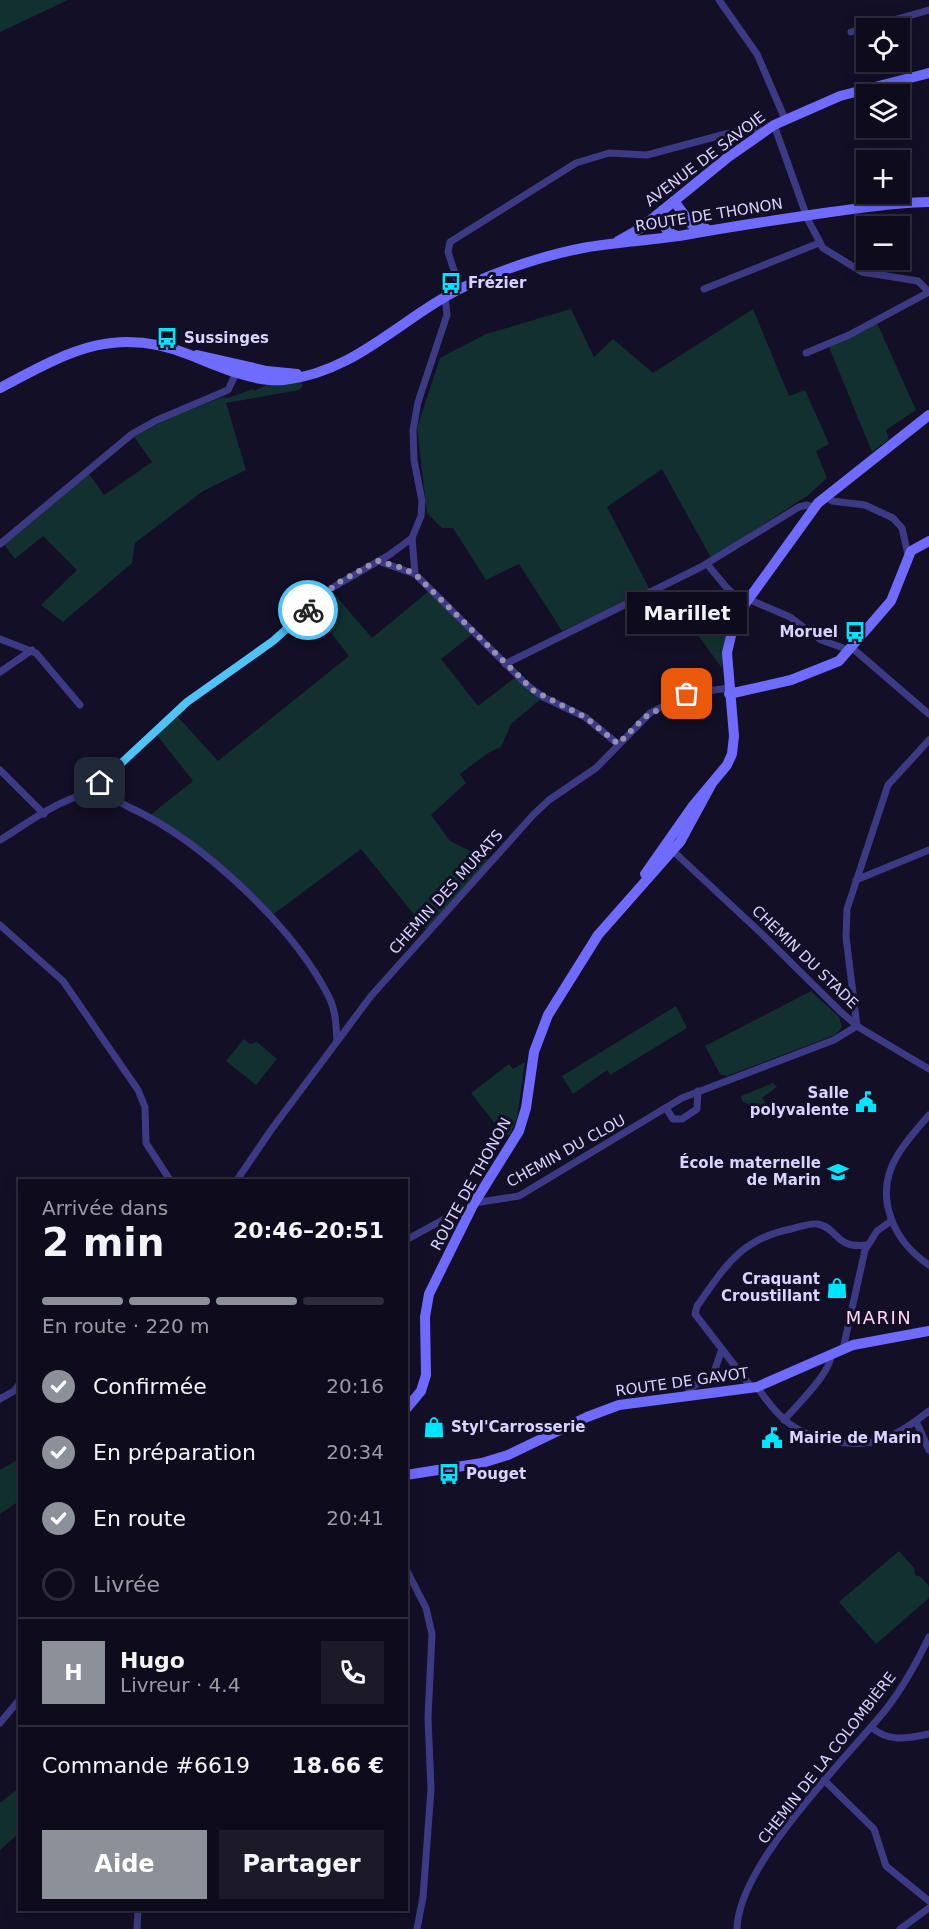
<!DOCTYPE html>
<html lang="fr">
<meta charset="utf-8">
<style>
:root{--surface:#0e0b1c;--page:#1c1929;--text:#f1f3f6;--muted:#9b9ba3;--line:#2e2b3b;--accent:#8c9099}
body{margin:0;font-family:"DejaVu Sans",sans-serif;background:var(--page);color:var(--text);height:100vh;display:flex;flex-direction:column;font-size:22px;white-space:nowrap}
*{box-sizing:border-box;margin:0}
p{font-size:20px;color:var(--muted)}
.icon{flex:none;width:33px;height:33px;fill:none;stroke:currentColor;stroke-width:2;stroke-linecap:round;stroke-linejoin:round}
.map{position:relative;flex:1;overflow:hidden}
.side{position:absolute;left:18px;top:1179px;width:390px;height:732px;display:flex;flex-direction:column;background:var(--surface);border-radius:0px;box-shadow:0 3px 15px #0003,0 0 0 2px var(--line)}
.side>*{flex:none}
.controls{position:absolute;left:856px;top:18px;display:grid;gap:12px}
.controls a{display:grid;place-items:center;width:54px;height:54px;border-radius:0px;background:var(--surface);box-shadow:0 3px 15px #0003,0 0 0 2px var(--line);font-size:30px}
.pin{position:absolute;display:grid;place-items:center;width:51px;height:51px;color:#fff;margin:-26px;border-radius:12px;box-shadow:0 3px 9px #0006}
.courier{position:absolute;display:grid;place-items:center;width:60px;height:60px;margin:-30px;border:4px solid #4fc3f7;border-radius:50%;background:#fff;color:#222;box-shadow:0 2px 8px #0007}
.bubble{position:absolute;height:42px;border-radius:0px;background:var(--surface);box-shadow:0 3px 15px #0003,0 0 0 2px var(--line);font-size:20px;font-weight:700;line-height:42px;text-align:center}
.summary em{font-style:normal;font-weight:700}
.summary div{display:flex;flex-direction:column-reverse}
.summary{display:flex;align-items:center;justify-content:space-between;height:102px;padding:0 24px}
h1{font-size:39px;font-weight:700;line-height:45px}
.bar{display:grid;grid-template-columns:repeat(4,1fr);gap:9px 6px;align-content:center;height:72px;padding:0 24px}
.bar i{height:8px;border-radius:4px;background:var(--line)}
.bar .selected{background:var(--accent)}
.bar p{grid-column:span 4}
.line{display:flex;align-items:center;gap:15px;padding:0 24px;border-top:2px solid var(--line)}
.line div{flex:1}
.round{display:grid;place-items:center;flex:none;width:63px;height:63px;border-radius:0px;background:var(--page)}
ol{padding:0 24px;list-style:none}
li{display:flex;align-items:center;gap:18px;height:66px}
li p{margin-inline-start:auto}
li .icon{padding:6px;border-radius:50%;background:var(--accent);color:#fff;stroke-width:4}
li:last-child{color:var(--muted)}
li i{width:33px;height:33px;border:3px solid var(--line);border-radius:50%}
.cta{display:flex;gap:12px;margin-top:auto;padding:12px 24px}
.cta a{flex:1;height:69px;border-radius:0px;background:var(--accent);color:#fff;font-size:24px;font-weight:700;line-height:69px;text-align:center}
.cta a+a{background:var(--page);color:var(--text)}
.map>svg:first-child{display:block}
</style>
<div class="map">
<svg width="929" height="1929" viewBox="0 0 929 1929">
<rect width="100%" height="100%" fill="#130f26"/>
<g fill="#12302f">
<polygon points="0,0 68,0 0,32"/>
<polygon points="571,309 594,357 613,339 653,373 753,309 789,396 805,390 829,444 816,451 827,478 807,496 711,558 662,469 607,507 650,590 562,631 519,564 486,580 453,528 442,528 427,513 417,428 440,358 486,334"/>
<polygon points="877,323 916,410 886,430 889,439 872,452 829,347"/>
<polygon points="299,380 303,386 299,390 226,403 246,470 203,491 135,543 132,563 63,622 41,605 77,570 43,536 15,559 3,543 87,471 104,495 152,462 134,437 167,419 223,397 228,398 253,389 254,391 269,384"/>
<polygon points="330,589 372,638 430,590 474,633 441,659 478,706 517,676 543,697 511,724 501,747 488,753 460,774 466,783 431,815 450,841 491,861 428,932 361,849 271,916 180,835 149,816 193,781 157,735 177,716 218,761 349,656 311,607"/>
<polygon points="729,593 739,604 726,632 722,668 691,626"/>
<polygon points="811,991 839,1017 842,1027 835,1035 727,1076 720,1074 705,1046"/>
<polygon points="676,1006 687,1028 610,1075 607,1070 573,1094 562,1076"/>
<polygon points="244,1039 250,1044 257,1042 277,1059 256,1085 226,1061"/>
<polygon points="525,1062 517,1118 510,1135 504,1135 471,1093 509,1064 513,1069"/>
<polygon points="773,1083 777,1087 762,1098 771,1110 761,1117 753,1107 742,1101 741,1096"/>
<polygon points="19,1459 19,1501 0,1514 0,1470"/>
<polygon points="899,1551 914,1568 915,1575 921,1577 929,1586 929,1598 876,1644 839,1602"/>
<polygon points="19,1788 19,1833 0,1850 0,1803"/>
</g>
<g fill="none" stroke-linecap="round" stroke-linejoin="round">
<g stroke="#3d3a85" stroke-width="7">
<polyline points="719,0 757,54 785,119"/>
<polyline points="851,32 929,10"/>
<polyline points="774,125 808,220 823,248 862,272 918,281 929,292"/>
<polyline points="460,289 448,252 450,242 576,163 609,153 647,155 748,128 765,131"/>
<polyline points="704,289 819,243"/>
<polyline points="445,297 447,315 418,402 413,430 414,460 422,501 421,516 412,538 415,574 526,684 543,697 585,717 618,744"/>
<polyline points="806,353 849,335 929,292"/>
<polyline points="825,496 832,501 865,505 893,518 902,528 908,555"/>
<polyline points="0,544 132,434 157,420 228,390 238,369"/>
<polyline points="378,561 415,574"/>
<polyline points="707,564 726,587 745,604"/>
<polyline points="748,599 790,617 821,640 849,650"/>
<polyline points="0,639 36,653 80,705"/>
<polyline points="851,647 929,714"/>
<polyline points="505,664 701,567 799,507 807,505 814,507"/>
<polyline points="0,672 32,650"/>
<polyline points="0,770 44,814"/>
<polyline points="94,794 100,783 187,702 273,641 330,589 389,555 412,538"/>
<path d="M0 840C22 827 67 793 93 794 106 794 119 802 131 808 202 841 294 927 329 997 336 1011 336 1026 337 1041"/>
<polyline points="673,851 762,934 842,1013 860,1028 929,1069"/>
<polyline points="856,880 929,850"/>
<polyline points="0,925 63,981 138,1090 145,1107 146,1143 170,1180"/>
<polyline points="857,1026 846,937 847,909 888,785 929,740"/>
<polyline points="666,1108 673,1119 682,1119 697,1109 698,1091"/>
<path d="M929 1115C918 1128 906 1141 897 1156 873 1196 893 1241 929 1265"/>
<polyline points="237,1180 271,1130 371,996 533,815 549,800 596,768 650,713 686,694 729,688"/>
<polyline points="474,1203 519,1196 682,1098 834,1040 857,1026"/>
<polyline points="406,1240 459,1211 470,1212"/>
<polyline points="843,1349 865,1250 877,1231 891,1221"/>
<path d="M757 1387C765 1398 773 1410 784 1419 806 1440 852 1449 881 1440 898 1434 915 1422 929 1411"/>
<path d="M752 1388 695 1314 697 1306C725 1267 740 1239 791 1229 799 1227 810 1223 818 1224 839 1229 835 1249 867 1245"/>
<polyline points="686,1396 691,1388 714,1372 722,1349"/>
<polyline points="0,1399 14,1391 20,1383"/>
<path d="M784 1420C796 1406 832 1372 831 1354"/>
<polyline points="916,1421 929,1450"/>
<polyline points="406,1569 426,1608 432,1634 428,1718 431,1789 423,1897 417,1929"/>
<polyline points="0,1723 20,1699"/>
<path d="M871 1727C889 1743 908 1738 929 1734"/>
<polyline points="824,1780 874,1829 886,1866 929,1901"/>
<polyline points="137,1929 138,1910"/>
<path d="M737 1929C738 1864 846 1759 887 1708 904 1686 917 1662 929 1637"/>
<polyline points="900,1929 929,1908"/>
</g>
<g stroke="#6f6bff" stroke-width="10">
<polyline points="674,201 691,224 707,229"/>
<path d="M663 210C660 223 665 233 678 236"/>
<polyline points="618,241 641,228 727,158 774,125 840,96 929,73"/>
<polyline points="197,355 267,371 297,374"/>
<path d="M0 388C66 353 114 324 190 355 216 366 256 383 284 380 360 372 407 310 475 282 510 267 550 254 588 247 620 242 653 240 685 235 734 226 782 219 831 212 864 208 896 202 929 202"/>
<polyline points="729,694 791,680 839,661 891,601 911,551 929,541"/>
<polyline points="645,874 692,807 727,765 732,754 734,736 727,653 733,627 745,604 818,503 929,415"/>
<polyline points="406,1409 421,1391 426,1375 425,1317 429,1294 473,1205 519,1131 526,1108 534,1052 548,1015 598,935 680,842 711,785"/>
<polyline points="406,1475 482,1463 508,1455 587,1417 619,1405 757,1387 853,1345 929,1331"/>
</g>
</g>
<g fill="none" stroke-linecap="round" stroke-linejoin="round">
<polyline stroke="#948fb3" stroke-width="6" stroke-dasharray="0 10.8" points="308,610 336,584 368,566 378,561 399,567 415,574 534,691 585,717 618,744 645,717 687,694"/>
<polyline stroke="#4fc3f7" stroke-width="8" points="100,783 187,702 273,641 308,610"/>
</g>
<defs>
<symbol id="bus-bare" viewBox="-9 -9 18 18"><path d="M-5-6H5V4H4V6H2V4H-2V6H-4V4H-5ZM-3.5-4V0h7V-4ZM-3.5 1.2v1.5H-2V1.2ZM2 1.2v1.5H3.5V1.2Z" fill="#00e5ff" stroke="#130f26" stroke-width="2.5" paint-order="stroke"/></symbol>
<symbol id="civic-bare" viewBox="-9 -9 18 18"><path d="M-.6-6.5H3V-4.5H.6V-3L4-1V1h2V6H-6V1h2V-1L-.6-3ZM-1.2 2.5V6h2.4V2.5Z" fill="#00e5ff" stroke="#130f26" stroke-width="2.5" paint-order="stroke"/></symbol>
<symbol id="school-bare" viewBox="-9 -9 18 18"><path d="M0-5L7-2L0 1L-7-2ZM-4 1L0 2.5L4 1V4Q0 6-4 4Z" fill="#00e5ff" stroke="#130f26" stroke-width="2.5" paint-order="stroke"/></symbol>
<symbol id="shop-bare" viewBox="-9 -9 18 18"><path d="M-5-2.5h2.3a2.7 3.5 0 0 1 5.4 0H5L5.5 6h-11ZM-1.5-2.5h3a1.5 2.3 0 0 0-3 0Z" fill="#00e5ff" stroke="#130f26" stroke-width="2.5" paint-order="stroke"/></symbol>
</defs>
<g fill-rule="evenodd">
<use href="#bus-bare" x="436" y="268" width="30" height="30"/>
<use href="#bus-bare" x="152" y="323" width="30" height="30"/>
<use href="#bus-bare" x="840" y="617" width="30" height="30"/>
<use href="#civic-bare" x="851" y="1087" width="30" height="30"/>
<use href="#school-bare" x="823" y="1157" width="30" height="30"/>
<use href="#shop-bare" x="822" y="1273" width="30" height="30"/>
<use href="#shop-bare" x="419" y="1412" width="30" height="30"/>
<use href="#civic-bare" x="757" y="1423" width="30" height="30"/>
<use href="#bus-bare" x="434" y="1459" width="30" height="30"/>
</g>
<g text-anchor="middle" dominant-baseline="central" stroke-width="6" stroke-linejoin="round" paint-order="stroke">
<g font-size="15" fill="#d9d4ff" stroke="#130f26">
<text transform="translate(705 159) rotate(-37)">AVENUE DE SAVOIE</text>
<text transform="translate(709 215) rotate(-9)">ROUTE DE THONON</text>
<text transform="translate(446 892) rotate(-48)">CHEMIN DES MURATS</text>
<text transform="translate(805 957) rotate(44)">CHEMIN DU STADE</text>
<text transform="translate(566 1151) rotate(-29)">CHEMIN DU CLOU</text>
<text transform="translate(471 1184) rotate(-61)">ROUTE DE THONON</text>
<text transform="translate(682 1382) rotate(-8)">ROUTE DE GAVOT</text>
<text transform="translate(827 1758) rotate(-52)">CHEMIN DE LA COLOMBIÈRE</text>
</g>
<g font-size="15" font-weight="bold" fill="#d9d4ff" stroke="#130f26" text-anchor="start">
<text x="468" y="283">Frézier</text>
<text x="184" y="338">Sussinges</text>
<text x="838" y="632" text-anchor="end">Moruel</text>
<text x="849" y="1093" text-anchor="end">Salle<tspan x="849" dy="17">polyvalente</tspan></text>
<text x="821" y="1163" text-anchor="end">École maternelle<tspan x="821" dy="17">de Marin</tspan></text>
<text x="820" y="1279" text-anchor="end">Craquant<tspan x="820" dy="17">Croustillant</tspan></text>
<text x="451" y="1427">Styl'Carrosserie</text>
<text x="789" y="1438">Mairie de Marin</text>
<text x="466" y="1474">Pouget</text>
</g>
<g font-size="18" letter-spacing="1.5" fill="#ffd6f0" stroke="#130f26">
<text x="879" y="1317">MARIN</text>
</g>
</g>
</svg>
<div class="controls">
<a><svg class="icon" aria-label="locate" viewBox="0 0 24 24"><circle cx="12" cy="12" r="6"/><path d="M12 2v4M12 18v4M2 12h4M18 12h4"/></svg></a>
<a><svg class="icon" aria-label="layers" viewBox="0 0 24 24"><path d="M12 4l9 5-9 5-9-5zM3 14l9 5 9-5"/></svg></a>
<a>+</a>
<a>−</a>
</div>
<div class="pin" style="left:687px;top:694px;background:#ea580c"><svg class="icon" aria-label="bag" viewBox="0 0 24 24"><path d="M5 8h14l-1 12H6zM9 8a3 3 0 0 1 6 0"/></svg></div>
<div class="pin" style="left:100px;top:783px;background:#1f2937"><svg class="icon" aria-label="home" viewBox="0 0 24 24"><path d="M3 11l9-7 9 7M6 9v11h12V9"/></svg></div>
<div class="courier" style="left:308px;top:610px"><svg class="icon" aria-label="bike" viewBox="0 0 24 24"><circle cx="6" cy="16" r="4"/><circle cx="18" cy="16" r="4"/><path d="M6 16l4-8h5l3 8M10 8l3 8H6M13 5h3"/></svg></div>
<div class="bubble" style="left:627px;top:592px;width:120px">Marillet</div>
<section class="side">
<div class="summary"><div><h1>2 min</h1><p>Arrivée dans</p></div><em>20:46–20:51</em></div>
<div class="bar"><i class="selected"></i><i class="selected"></i><i class="selected"></i><i></i><p>En route · 220 m</p></div>
<ol>
<li><svg class="icon" aria-label="check" viewBox="0 0 24 24"><path d="M5 12l5 5 9-10"/></svg>Confirmée<p>20:16</p></li>
<li><svg class="icon" aria-label="check" viewBox="0 0 24 24"><path d="M5 12l5 5 9-10"/></svg>En préparation<p>20:34</p></li>
<li><svg class="icon" aria-label="check" viewBox="0 0 24 24"><path d="M5 12l5 5 9-10"/></svg>En route<p>20:41</p></li>
<li><i></i>Livrée</li>
</ol>
<div class="line" style="height:108px"><b class="round" style="background:var(--accent);color:#fff">H</b><div><b>Hugo</b><p>Livreur · 4.4</p></div><a class="round"><svg class="icon" aria-label="phone" viewBox="0 0 24 24"><path d="M5 4h4l2 5-3 2q2 4 5 5l2-3 5 2v4C11 20 4 13 5 4z"/></svg></a></div>
<div class="line" style="height:78px"><div>Commande #6619</div><b>18.66 €</b></div>
<div class="cta"><a>Aide</a><a>Partager</a></div>
</section>
</div>
